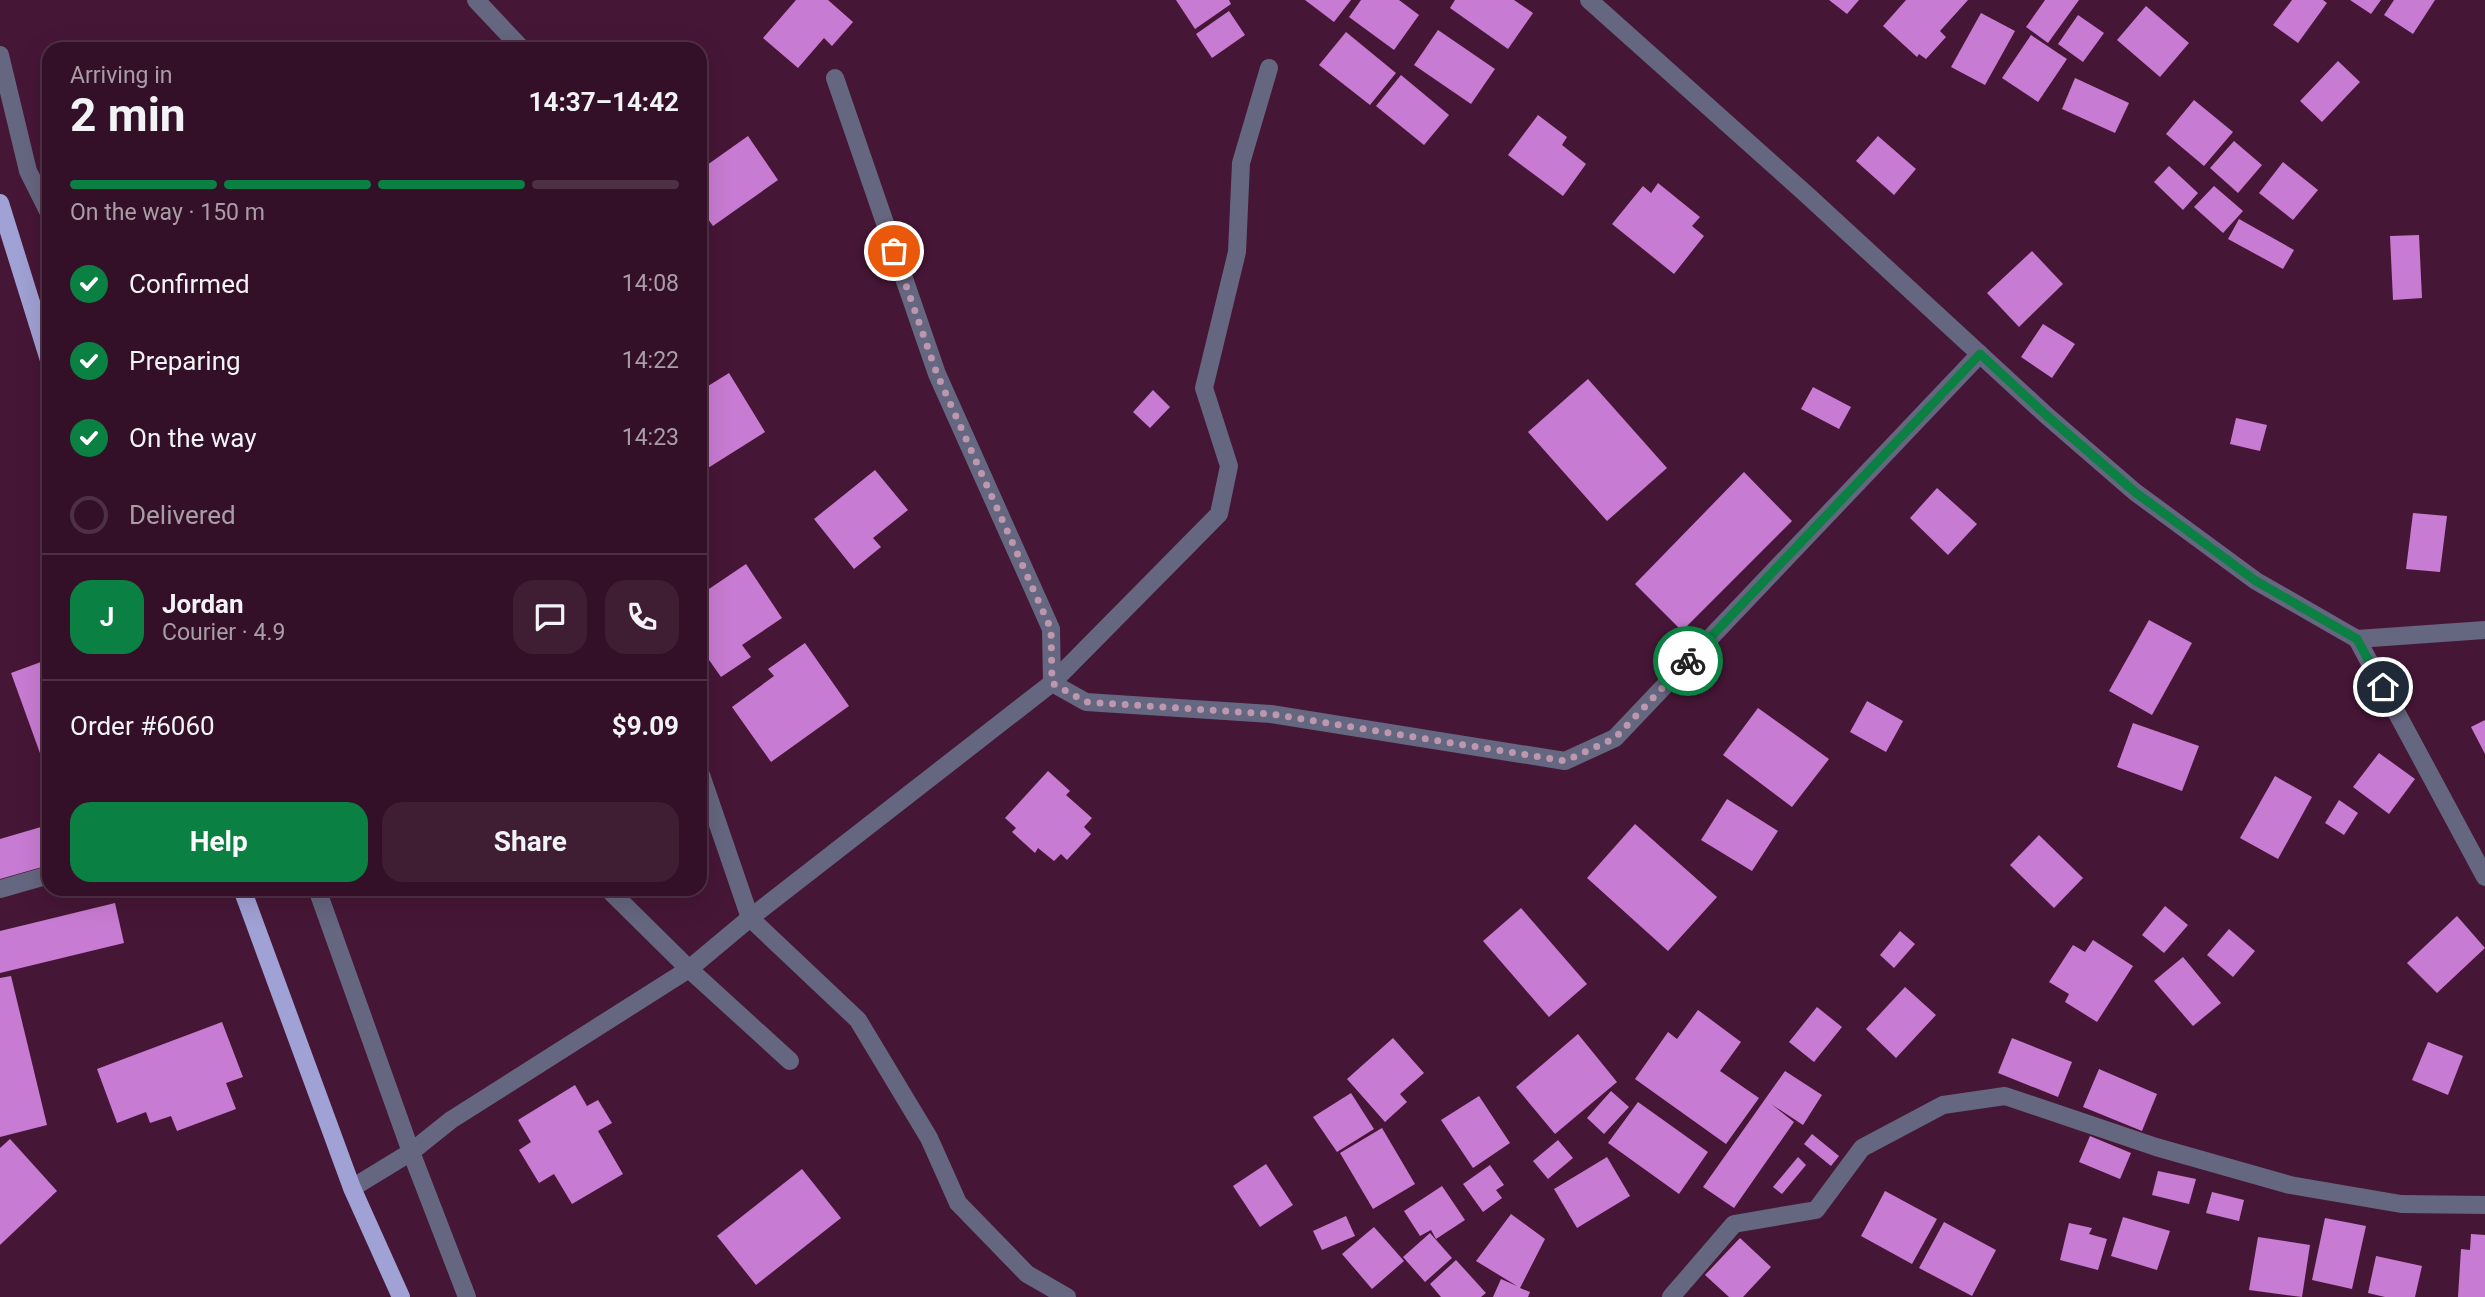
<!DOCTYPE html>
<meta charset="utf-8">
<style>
:root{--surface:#341028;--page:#3f1e34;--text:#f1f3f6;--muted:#a99da8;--line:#4e3045;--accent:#0b8043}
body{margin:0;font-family:Roboto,sans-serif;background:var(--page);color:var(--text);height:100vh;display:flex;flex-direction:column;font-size:26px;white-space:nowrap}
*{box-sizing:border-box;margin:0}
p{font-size:23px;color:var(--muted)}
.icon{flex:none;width:38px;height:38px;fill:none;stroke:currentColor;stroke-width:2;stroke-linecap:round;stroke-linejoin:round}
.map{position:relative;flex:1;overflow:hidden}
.side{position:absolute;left:42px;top:42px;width:665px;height:854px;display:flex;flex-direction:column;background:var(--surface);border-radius:21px;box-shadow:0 7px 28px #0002,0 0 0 2px var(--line)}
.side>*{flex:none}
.pin{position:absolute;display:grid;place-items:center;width:60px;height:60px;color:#fff;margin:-30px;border:4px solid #fff;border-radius:50%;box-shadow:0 2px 7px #0007}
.courier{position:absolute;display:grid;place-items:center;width:70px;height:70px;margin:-35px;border:5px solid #0b8043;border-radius:50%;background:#fff;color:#222;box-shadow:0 2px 9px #0007}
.head em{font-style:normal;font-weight:700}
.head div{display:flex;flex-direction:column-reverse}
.head{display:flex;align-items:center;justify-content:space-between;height:119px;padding:0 28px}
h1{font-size:46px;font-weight:700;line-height:52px}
.bar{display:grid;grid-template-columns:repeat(4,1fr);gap:10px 7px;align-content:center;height:84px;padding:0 28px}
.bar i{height:9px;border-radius:5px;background:var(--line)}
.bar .selected{background:var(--accent)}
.bar p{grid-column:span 4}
.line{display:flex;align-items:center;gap:18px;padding:0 28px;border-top:2px solid var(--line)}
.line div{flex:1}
.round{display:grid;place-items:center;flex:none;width:74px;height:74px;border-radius:21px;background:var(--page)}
ol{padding:0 28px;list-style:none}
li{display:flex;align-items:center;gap:21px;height:77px}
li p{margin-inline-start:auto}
li .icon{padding:7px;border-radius:50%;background:var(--accent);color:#fff;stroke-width:4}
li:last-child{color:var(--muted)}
li i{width:38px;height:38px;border:4px solid var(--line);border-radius:50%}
.primary-button{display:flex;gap:14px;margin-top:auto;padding:14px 28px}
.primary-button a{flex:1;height:80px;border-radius:21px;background:var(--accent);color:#fff;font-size:28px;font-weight:700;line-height:80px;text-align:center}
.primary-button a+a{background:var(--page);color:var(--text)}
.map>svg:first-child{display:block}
</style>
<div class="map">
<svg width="2485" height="1297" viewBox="0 0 2485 1297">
<rect width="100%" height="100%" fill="#461636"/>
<g fill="#c87bd2">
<polygon points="796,0 828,0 853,22 832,46 824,38 798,68 763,38"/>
<polygon points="1176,0 1229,0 1231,4 1195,29"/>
<polygon points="1305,0 1351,0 1334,22"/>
<polygon points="1361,0 1399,0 1419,15 1394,50 1349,17"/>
<polygon points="1455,0 1514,0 1533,13 1508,49 1450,8"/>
<polygon points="1829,0 1859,0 1847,14"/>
<polygon points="1906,0 1968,0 1940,31 1946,37 1926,59 1919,54 1917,57 1883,26"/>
<polygon points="2045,0 2079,0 2048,43 2026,27"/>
<polygon points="2292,0 2323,0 2327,3 2298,43 2273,25"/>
<polygon points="2350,0 2381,0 2371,14"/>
<polygon points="2394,0 2435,0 2413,34 2384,15"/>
<polygon points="2146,6 2189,43 2160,77 2117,40"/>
<polygon points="1229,11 1245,35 1212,58 1196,34"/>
<polygon points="1981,13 2015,31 1985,85 1951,67"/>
<polygon points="2078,15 2104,33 2083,62 2058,44"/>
<polygon points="1438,30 1495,69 1471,104 1414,65"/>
<polygon points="1346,32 1396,73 1370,105 1319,65"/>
<polygon points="2031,35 2067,59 2038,102 2002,78"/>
<polygon points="2338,61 2360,82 2322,122 2300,101"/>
<polygon points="1401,75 1449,115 1424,145 1376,106"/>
<polygon points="2075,78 2129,103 2115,133 2062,109"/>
<polygon points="2194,100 2233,132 2204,166 2166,134"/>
<polygon points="1538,115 1567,137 1562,145 1586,164 1563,196 1508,155"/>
<polygon points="748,136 778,180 713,226 700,208 700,170"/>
<polygon points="1878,136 1916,169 1894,195 1856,161"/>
<polygon points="2234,141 2262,165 2238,193 2210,168"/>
<polygon points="2283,162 2318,190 2293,220 2259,193"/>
<polygon points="2169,166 2198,193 2183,210 2154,182"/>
<polygon points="1658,183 1700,217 1692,226 1704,236 1674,274 1612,224 1643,186 1651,193"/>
<polygon points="2214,186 2243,211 2223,233 2194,207"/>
<polygon points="2239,219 2294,250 2283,269 2228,239"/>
<polygon points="2419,235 2422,298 2393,300 2390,236"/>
<polygon points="2032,251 2063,284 2019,327 1987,293"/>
<polygon points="2043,324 2075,344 2052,378 2021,357"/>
<polygon points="729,373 765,432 700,473 700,391"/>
<polygon points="1588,379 1667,468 1607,521 1528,432"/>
<polygon points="1813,387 1851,407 1839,429 1801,409"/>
<polygon points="1153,390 1170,407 1150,428 1133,412"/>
<polygon points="2236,418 2267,425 2260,451 2230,444"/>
<polygon points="875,470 908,510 873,538 881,547 854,569 814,519"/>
<polygon points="1744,472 1792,521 1682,631 1635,584"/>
<polygon points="1937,488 1977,524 1948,555 1910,518"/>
<polygon points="2413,513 2447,516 2440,572 2406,569"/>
<polygon points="746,564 782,618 742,645 751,657 721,677 700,647 700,595"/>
<polygon points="2149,620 2192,643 2152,715 2109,691"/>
<polygon points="805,643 849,706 771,762 732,707 774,676 768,669"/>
<polygon points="49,659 49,778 11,673"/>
<polygon points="1867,701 1903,721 1886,752 1850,732"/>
<polygon points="1758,708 1829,759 1792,807 1723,755"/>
<polygon points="2485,720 2485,754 2471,727"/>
<polygon points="2133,723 2199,746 2182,791 2117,767"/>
<polygon points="2379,753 2415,779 2389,814 2353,787"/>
<polygon points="1048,771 1070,791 1066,795 1092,818 1084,827 1091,834 1067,860 1061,854 1054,861 1038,848 1035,853 1012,832 1016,828 1005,818"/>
<polygon points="2275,776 2312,797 2278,859 2240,838"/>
<polygon points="1727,799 1778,831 1752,871 1701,840"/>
<polygon points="2339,800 2358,813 2344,835 2325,823"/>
<polygon points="1635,824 1717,897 1668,951 1587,878"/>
<polygon points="41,827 49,855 49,865 0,879 0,839"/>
<polygon points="2039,835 2083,878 2054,908 2010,865"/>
<polygon points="115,903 124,943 0,973 0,931"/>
<polygon points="2165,906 2188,925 2164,953 2142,935"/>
<polygon points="1521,908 1587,984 1549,1017 1483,941"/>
<polygon points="2457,916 2485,948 2437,993 2407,963"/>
<polygon points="2229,929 2255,951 2233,977 2207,955"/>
<polygon points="1900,931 1915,944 1894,968 1880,955"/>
<polygon points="2093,940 2133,966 2097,1022 2065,1002 2069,994 2049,982 2073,945 2085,952"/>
<polygon points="2183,957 2221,1003 2193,1026 2154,981"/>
<polygon points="11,976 47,1125 0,1137 0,978"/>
<polygon points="1905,987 1936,1015 1896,1058 1866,1029"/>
<polygon points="1817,1007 1842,1027 1814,1062 1789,1042"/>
<polygon points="1698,1010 1741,1042 1720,1071 1759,1098 1726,1144 1635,1079 1668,1032 1677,1039"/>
<polygon points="222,1022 243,1077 226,1083 236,1109 177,1131 171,1116 150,1123 146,1112 117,1123 97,1069"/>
<polygon points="1578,1034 1617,1082 1555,1134 1516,1087"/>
<polygon points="1393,1038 1424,1073 1400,1094 1407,1102 1385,1122 1347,1079"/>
<polygon points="2012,1038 2072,1062 2058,1097 1998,1073"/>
<polygon points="2428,1042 2463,1056 2448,1095 2412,1080"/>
<polygon points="2099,1069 2157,1094 2142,1131 2083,1107"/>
<polygon points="1785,1071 1822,1095 1803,1125 1771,1104 1794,1122 1734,1208 1703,1187"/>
<polygon points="575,1085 587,1106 598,1100 612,1123 598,1131 623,1174 572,1204 554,1174 539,1183 519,1150 531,1142 518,1120"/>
<polygon points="1611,1091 1629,1107 1604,1134 1587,1118"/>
<polygon points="1351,1093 1374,1129 1337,1152 1313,1117"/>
<polygon points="1479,1096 1510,1143 1473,1168 1441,1120"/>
<polygon points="1638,1102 1708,1152 1679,1194 1608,1143"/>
<polygon points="1382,1128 1415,1184 1373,1209 1340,1153"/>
<polygon points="1812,1134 1839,1156 1831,1166 1804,1144"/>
<polygon points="2090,1136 2131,1153 2120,1179 2079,1162"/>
<polygon points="10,1139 57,1191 0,1245 0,1148"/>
<polygon points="1558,1140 1573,1158 1548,1179 1533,1161"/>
<polygon points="1607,1157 1630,1196 1577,1228 1554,1189"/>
<polygon points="1798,1157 1806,1165 1782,1194 1773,1187"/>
<polygon points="1266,1164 1293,1205 1260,1227 1233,1186"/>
<polygon points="1490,1165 1504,1185 1496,1190 1502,1198 1483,1212 1463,1184"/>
<polygon points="802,1169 841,1218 756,1285 717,1236"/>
<polygon points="2158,1171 2196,1179 2189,1204 2152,1195"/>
<polygon points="1442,1186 1465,1220 1436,1239 1431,1230 1420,1236 1404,1211"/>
<polygon points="1885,1191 1937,1219 1912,1264 1861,1236"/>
<polygon points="2212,1192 2244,1200 2239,1221 2206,1213"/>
<polygon points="1511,1214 1545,1239 1520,1288 1530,1292 1528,1297 1493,1297 1501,1279 1517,1286 1476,1261"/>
<polygon points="1346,1216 1355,1236 1322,1250 1313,1231"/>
<polygon points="2123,1217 2170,1231 2157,1270 2111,1256"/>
<polygon points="2325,1218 2366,1226 2352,1289 2312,1280"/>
<polygon points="1944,1222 1996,1250 1972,1296 1919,1268"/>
<polygon points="2069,1223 2092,1228 2089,1234 2107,1239 2098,1270 2060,1260"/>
<polygon points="1374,1227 1404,1261 1372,1289 1342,1254"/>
<polygon points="1430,1233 1452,1258 1425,1282 1403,1257"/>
<polygon points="2471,1234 2485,1235 2485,1297 2458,1297 2461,1249 2470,1250"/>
<polygon points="2258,1237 2310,1245 2302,1297 2249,1290"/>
<polygon points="1740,1238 1771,1267 1743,1297 1729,1297 1705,1275"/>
<polygon points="2376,1256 2422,1266 2415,1297 2385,1297 2368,1293"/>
<polygon points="1456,1260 1486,1293 1481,1297 1441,1297 1430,1284"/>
</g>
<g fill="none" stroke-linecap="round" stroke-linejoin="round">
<g stroke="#65667f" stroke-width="18">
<polyline points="476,0 522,49"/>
<polyline points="1589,0 1806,194 2046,415 2135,492 2256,581 2357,639 2485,630"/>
<polyline points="0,55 28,171 49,213"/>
<polyline points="835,78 937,374 1051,629 1052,683 1086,702 1271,714 1565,761 1615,738 1980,354"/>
<polyline points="2357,639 2485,877"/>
<polyline points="700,772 750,918 858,1020 929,1138 958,1203 1027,1274 1067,1297"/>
<polyline points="0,889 49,875"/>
<polyline points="317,889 411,1152 467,1297"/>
<polyline points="608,889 689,969 790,1061"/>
<polyline points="352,1188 411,1152 451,1120 689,969 750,918 1052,683 1219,514 1229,466 1204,388 1237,252 1241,163 1269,68"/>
<polyline points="1671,1297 1734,1224 1816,1210 1862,1148 1943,1105 2005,1096 2156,1147 2290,1185 2401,1204 2485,1205"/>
</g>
<g stroke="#a0a1d4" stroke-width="18">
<polyline points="0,203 49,360"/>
<polyline points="242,889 352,1188 401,1297"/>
</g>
</g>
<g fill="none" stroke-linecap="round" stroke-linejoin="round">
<polyline stroke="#bc97ae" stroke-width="7" stroke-dasharray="0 12.6" points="894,251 937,374 1051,629 1052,683 1086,702 1271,714 1565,761 1615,738 1688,661"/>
<polyline stroke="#0b8043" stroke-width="9" points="1688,661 1980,354 2046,415 2135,492 2256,581 2357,639 2383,687"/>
</g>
</svg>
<div class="pin" style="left:894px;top:251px;background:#ea580c"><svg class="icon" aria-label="bag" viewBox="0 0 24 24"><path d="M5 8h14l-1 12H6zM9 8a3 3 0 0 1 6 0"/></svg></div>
<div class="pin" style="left:2383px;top:687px;background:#1f2937"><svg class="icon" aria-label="home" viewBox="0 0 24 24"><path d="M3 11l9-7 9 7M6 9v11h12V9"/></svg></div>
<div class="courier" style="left:1688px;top:661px"><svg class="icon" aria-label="bike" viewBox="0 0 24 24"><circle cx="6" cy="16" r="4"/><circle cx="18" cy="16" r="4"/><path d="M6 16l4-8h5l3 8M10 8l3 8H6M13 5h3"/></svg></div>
<section class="side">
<div class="head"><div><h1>2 min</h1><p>Arriving in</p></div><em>14:37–14:42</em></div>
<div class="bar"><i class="selected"></i><i class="selected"></i><i class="selected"></i><i></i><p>On the way · 150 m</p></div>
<ol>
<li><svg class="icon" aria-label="check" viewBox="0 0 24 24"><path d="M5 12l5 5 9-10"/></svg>Confirmed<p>14:08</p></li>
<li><svg class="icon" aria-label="check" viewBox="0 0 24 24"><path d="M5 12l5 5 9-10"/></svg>Preparing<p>14:22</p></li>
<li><svg class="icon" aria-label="check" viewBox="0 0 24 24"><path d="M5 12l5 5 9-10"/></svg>On the way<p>14:23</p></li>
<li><i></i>Delivered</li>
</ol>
<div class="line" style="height:126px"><b class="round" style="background:var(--accent);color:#fff">J</b><div><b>Jordan</b><p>Courier · 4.9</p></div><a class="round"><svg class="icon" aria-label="chat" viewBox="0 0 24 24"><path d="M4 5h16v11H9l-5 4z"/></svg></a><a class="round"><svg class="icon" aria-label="phone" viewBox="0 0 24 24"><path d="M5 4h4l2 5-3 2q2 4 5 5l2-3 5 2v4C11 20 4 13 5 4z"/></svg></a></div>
<div class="line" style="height:91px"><div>Order #6060</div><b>$9.09</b></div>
<div class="primary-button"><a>Help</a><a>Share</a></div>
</section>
</div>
